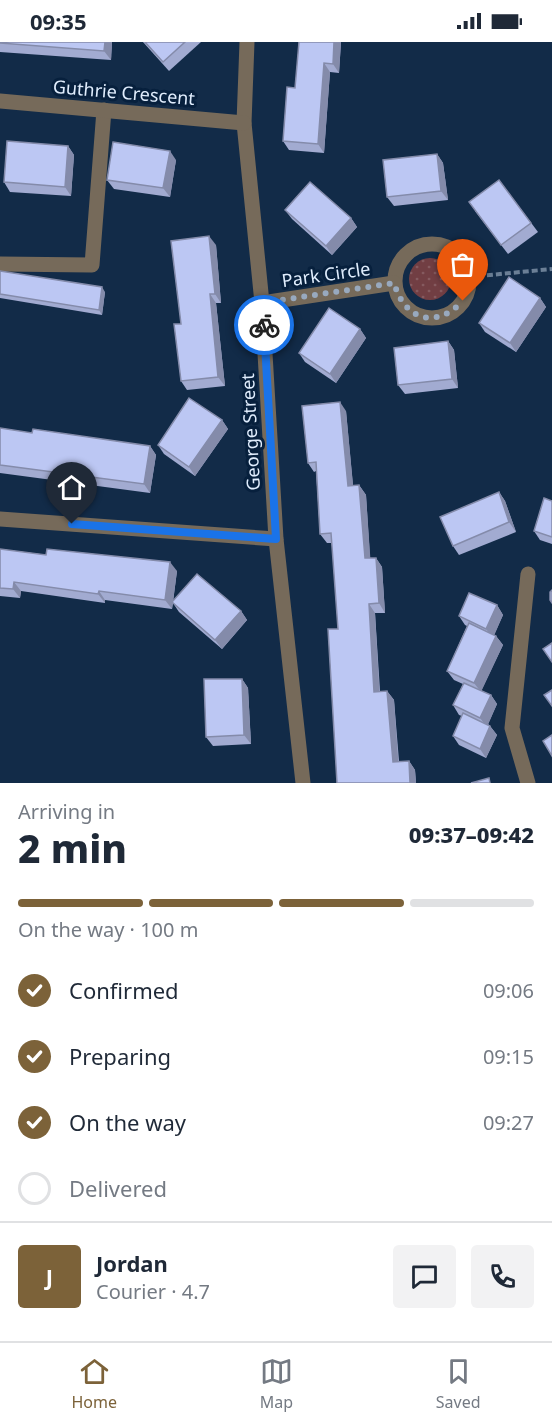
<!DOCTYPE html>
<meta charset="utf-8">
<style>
:root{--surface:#fff;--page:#f2f2f3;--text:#1f2937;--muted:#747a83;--line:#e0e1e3;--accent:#7c6239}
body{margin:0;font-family:"Noto Sans",sans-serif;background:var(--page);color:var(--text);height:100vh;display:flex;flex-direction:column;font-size:22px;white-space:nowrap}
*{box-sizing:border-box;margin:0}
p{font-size:20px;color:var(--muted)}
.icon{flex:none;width:33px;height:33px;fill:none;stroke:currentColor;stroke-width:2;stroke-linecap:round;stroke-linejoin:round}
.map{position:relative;height:741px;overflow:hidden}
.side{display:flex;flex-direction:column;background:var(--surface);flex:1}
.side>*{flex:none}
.pin{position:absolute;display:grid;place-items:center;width:51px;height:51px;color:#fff;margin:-62px -26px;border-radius:50% 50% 50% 0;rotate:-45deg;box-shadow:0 0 6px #0007}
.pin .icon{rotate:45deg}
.courier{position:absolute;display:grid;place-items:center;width:60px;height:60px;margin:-30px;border:4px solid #1a73e8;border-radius:50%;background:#fff;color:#222;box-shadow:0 2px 8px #0007}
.overview em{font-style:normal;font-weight:800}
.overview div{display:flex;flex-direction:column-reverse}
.overview{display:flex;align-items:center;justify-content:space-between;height:102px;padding:0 18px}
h1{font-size:39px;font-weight:800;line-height:45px}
.bar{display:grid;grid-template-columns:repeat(4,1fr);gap:9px 6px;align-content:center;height:72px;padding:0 18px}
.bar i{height:8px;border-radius:4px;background:var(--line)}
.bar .selected{background:var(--accent)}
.bar p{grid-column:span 4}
.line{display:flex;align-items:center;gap:15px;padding:0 18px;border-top:2px solid var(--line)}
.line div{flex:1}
.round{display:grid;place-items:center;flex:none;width:63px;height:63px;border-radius:6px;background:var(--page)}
ol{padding:0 18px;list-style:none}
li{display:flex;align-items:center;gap:18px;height:66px}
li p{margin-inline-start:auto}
li .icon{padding:6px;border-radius:50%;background:var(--accent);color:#fff;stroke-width:4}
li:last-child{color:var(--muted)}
li i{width:33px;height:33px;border:3px solid var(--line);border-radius:50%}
.status{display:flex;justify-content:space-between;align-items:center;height:42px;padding:0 30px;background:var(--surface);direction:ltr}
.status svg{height:16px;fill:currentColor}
.tabs{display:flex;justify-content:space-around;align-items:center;height:84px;border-top:2px solid var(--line);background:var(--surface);font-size:16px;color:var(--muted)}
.tabs a{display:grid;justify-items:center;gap:3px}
.tabs .selected{color:var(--accent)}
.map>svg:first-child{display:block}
</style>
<div class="status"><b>09:35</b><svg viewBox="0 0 49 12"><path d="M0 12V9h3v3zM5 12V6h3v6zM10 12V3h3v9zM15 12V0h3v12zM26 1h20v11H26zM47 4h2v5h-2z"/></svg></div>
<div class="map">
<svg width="552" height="741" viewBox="0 0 552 741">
<defs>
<pattern id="grass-dots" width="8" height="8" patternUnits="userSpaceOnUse" patternTransform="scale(1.5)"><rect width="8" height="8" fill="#713e43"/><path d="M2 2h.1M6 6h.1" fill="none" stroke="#855a5f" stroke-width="1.8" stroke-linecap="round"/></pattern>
</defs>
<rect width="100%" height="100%" fill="#122b48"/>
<circle fill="url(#grass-dots)" cx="430" cy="237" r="21"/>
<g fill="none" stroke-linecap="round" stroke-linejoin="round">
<polyline stroke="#6b7f96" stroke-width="4" stroke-dasharray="6 3" stroke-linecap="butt" points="469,235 552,227"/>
<polyline stroke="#766a5a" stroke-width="15" points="0,222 92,223 104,68"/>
<g stroke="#766a5a" stroke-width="15">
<polyline points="247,0 244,81 262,261 276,497 303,741"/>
<polyline points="0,59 244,81"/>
<circle cx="432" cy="239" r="37"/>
<polyline points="262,261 394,241"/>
<polyline points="0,477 276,497"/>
<polyline points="528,532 512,686 528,741"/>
</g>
</g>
<g fill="#a2abd1">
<polygon points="0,0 112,0 111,18 0,10"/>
<polygon points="143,0 201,0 169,29"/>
<polygon points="299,0 341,0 339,31 330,30 324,111 289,108 283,99 295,46"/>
<polygon points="68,104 74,113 71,154 10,150 4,140"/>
<polygon points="437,112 443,121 448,158 394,164 387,155"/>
<polygon points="176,118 170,155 114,147 107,138"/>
<polygon points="499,138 538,190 508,212 475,169"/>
<polygon points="285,168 351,176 357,185 332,213 292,177"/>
<polygon points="216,203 221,261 216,261 225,344 187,348 181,339 181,282"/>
<polygon points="0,229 105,250 102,273 0,256"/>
<polygon points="540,256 546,265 516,310 485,290 479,281"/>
<polygon points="360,287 366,296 336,341 305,320 299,311"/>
<polygon points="448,299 454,308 458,346 405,352 398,343"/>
<polygon points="346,369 353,444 359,443 366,453 370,516 376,516 382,525 385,571 375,571 380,649 387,649 394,658 399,719 409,719 415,728 416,741 337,741 338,587 332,501 327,501 320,492 316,429 314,430 308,421"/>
<polygon points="222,378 228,387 195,434 164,412 158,403"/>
<polygon points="0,386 32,391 150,404 156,413 150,451 0,431"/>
<polygon points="499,450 505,459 516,490 459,513 453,504"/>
<polygon points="552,459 552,502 540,498 534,489"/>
<polygon points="0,507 177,529 173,560 241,569 247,578 222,607 179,570 173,561 172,567 105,558 105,561 21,549 20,556 0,554"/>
<polygon points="497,563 503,573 494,593 496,594 503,603 481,649 491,653 497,662 488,682 490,684 497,693 486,716 459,703 453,694 462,674 459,673 453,663 463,642 454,638 447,629 467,584 465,583 459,574"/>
<polygon points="242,637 248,646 251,702 213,704 206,695"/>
</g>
<g fill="#848baa">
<polygon points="105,0 112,0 111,18 104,9"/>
<polygon points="334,0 341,0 339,31 333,22"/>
<polygon points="324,21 330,30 324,111 318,102"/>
<polygon points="68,104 74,113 71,154 65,145"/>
<polygon points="170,109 176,118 170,155 163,146"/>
<polygon points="437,112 443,121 448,158 441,149"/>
<polygon points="351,176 357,185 332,213 326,204"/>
<polygon points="209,194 216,203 221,261 215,252"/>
<polygon points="102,245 105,250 102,273 99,268"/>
<polygon points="210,252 216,261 225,344 218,335"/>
<polygon points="540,256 546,265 516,310 510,301"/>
<polygon points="360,287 366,296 336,341 330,332"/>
<polygon points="448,299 454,308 458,346 452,337"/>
<polygon points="340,360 346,369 354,453 348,444"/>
<polygon points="222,378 228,387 195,434 189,425"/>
<polygon points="150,404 156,413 150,451 144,442"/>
<polygon points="359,443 366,453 371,526 365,516"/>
<polygon points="499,450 505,459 516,490 509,480"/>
<polygon points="376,516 382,525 385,571 379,561"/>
<polygon points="170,520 177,529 172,567 165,558"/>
<polygon points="14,540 21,549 20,556 13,547"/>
<polygon points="99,549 105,558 105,561 98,552"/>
<polygon points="369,562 375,571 380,659 374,650"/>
<polygon points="497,563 503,573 493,596 486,587"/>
<polygon points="241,569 247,578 222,607 215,598"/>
<polygon points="496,594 503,603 481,650 474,641"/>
<polygon points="242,637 248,646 251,702 244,693"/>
<polygon points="387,649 394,658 399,729 393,720"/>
<polygon points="491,653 497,662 487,685 480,676"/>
<polygon points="490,684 497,693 486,716 480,707"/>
<polygon points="409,719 415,728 416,741 410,741"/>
</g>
<g fill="#bcc7f3" stroke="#848baa" stroke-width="1.5">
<polygon points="0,0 105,0 104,9 0,1"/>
<polygon points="145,0 185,0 163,20"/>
<polygon points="299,0 334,0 333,22 324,21 318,102 283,99 287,45 295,46"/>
<polygon points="7,99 68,104 65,145 4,140"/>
<polygon points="113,100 170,109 163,146 107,138"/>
<polygon points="437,112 441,149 387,155 383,118"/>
<polygon points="499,138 531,181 501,203 469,160"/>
<polygon points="310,140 351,176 326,204 285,168"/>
<polygon points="209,194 215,252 210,252 218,335 181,339 174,282 181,282 171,199"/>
<polygon points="0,229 102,245 99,268 0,252"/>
<polygon points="509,235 540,256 510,301 479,281"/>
<polygon points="329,266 360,287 330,332 299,311"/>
<polygon points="448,299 452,337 398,343 394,306"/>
<polygon points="189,356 222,378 189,425 158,403"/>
<polygon points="340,360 348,444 359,443 365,516 376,516 379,561 369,562 374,650 387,649 393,720 409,719 410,741 337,741 328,587 338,587 331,491 320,492 316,420 308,421 302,364"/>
<polygon points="0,386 32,391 33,387 150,404 144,442 0,423"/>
<polygon points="499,450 509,480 453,504 440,475"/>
<polygon points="544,456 552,459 552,495 534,489"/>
<polygon points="0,507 46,513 47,507 170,520 165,558 99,549 98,552 14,540 13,547 0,546"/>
<polygon points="197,532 241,569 215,598 172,560"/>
<polygon points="552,548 552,561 550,558 550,550"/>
<polygon points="469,551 497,563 486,587 459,574"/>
<polygon points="469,581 496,594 474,641 447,629"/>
<polygon points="552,601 552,620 543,607"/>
<polygon points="204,637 242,637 244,693 206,695"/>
<polygon points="464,641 491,653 480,676 453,663"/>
<polygon points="552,648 552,664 544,653"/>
<polygon points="463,671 490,684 480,707 453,694"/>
<polygon points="552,693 552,714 543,699"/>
<polygon points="489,736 490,741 471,741"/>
</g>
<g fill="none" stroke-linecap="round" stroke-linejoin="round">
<path stroke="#98a9be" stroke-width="6" stroke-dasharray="0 10.8" d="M264 283 262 261 394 241C405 279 436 287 463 259"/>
<polyline stroke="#1a73e8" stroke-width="8" points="72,482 276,497 264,283"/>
</g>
<g text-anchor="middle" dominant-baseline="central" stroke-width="6" stroke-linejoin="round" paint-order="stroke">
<g font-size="18" fill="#e0edfd" stroke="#07203d">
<text transform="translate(124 50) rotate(5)">Guthrie Crescent</text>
<text transform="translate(326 232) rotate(-8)">Park Circle</text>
<text transform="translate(250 390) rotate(-93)">George Street</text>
</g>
</g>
</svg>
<div class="pin" style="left:463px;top:259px;background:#ea580c"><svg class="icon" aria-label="bag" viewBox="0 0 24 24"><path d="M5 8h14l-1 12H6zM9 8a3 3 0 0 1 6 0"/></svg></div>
<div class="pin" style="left:72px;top:482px;background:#1f2937"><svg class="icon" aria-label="home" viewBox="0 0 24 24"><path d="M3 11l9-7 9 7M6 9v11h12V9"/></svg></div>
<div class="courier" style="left:264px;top:283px"><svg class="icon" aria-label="bike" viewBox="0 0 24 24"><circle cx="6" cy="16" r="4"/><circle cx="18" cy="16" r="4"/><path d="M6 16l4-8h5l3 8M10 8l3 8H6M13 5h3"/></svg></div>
</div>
<section class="side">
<div class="overview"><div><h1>2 min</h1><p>Arriving in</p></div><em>09:37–09:42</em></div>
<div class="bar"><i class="selected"></i><i class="selected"></i><i class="selected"></i><i></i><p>On the way · 100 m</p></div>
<ol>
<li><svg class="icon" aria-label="check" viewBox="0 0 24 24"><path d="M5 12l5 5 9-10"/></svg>Confirmed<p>09:06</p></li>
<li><svg class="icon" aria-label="check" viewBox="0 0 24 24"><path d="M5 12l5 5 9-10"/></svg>Preparing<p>09:15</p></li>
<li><svg class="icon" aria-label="check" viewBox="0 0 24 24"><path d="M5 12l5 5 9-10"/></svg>On the way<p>09:27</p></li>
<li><i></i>Delivered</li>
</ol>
<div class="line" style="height:108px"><b class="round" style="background:var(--accent);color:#fff">J</b><div><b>Jordan</b><p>Courier · 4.7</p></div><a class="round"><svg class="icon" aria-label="chat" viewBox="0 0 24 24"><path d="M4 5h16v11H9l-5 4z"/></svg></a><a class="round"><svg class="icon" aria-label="phone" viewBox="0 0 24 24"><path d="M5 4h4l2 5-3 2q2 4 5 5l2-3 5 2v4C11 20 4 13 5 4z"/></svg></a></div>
</section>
<nav class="tabs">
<a class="selected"><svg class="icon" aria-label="home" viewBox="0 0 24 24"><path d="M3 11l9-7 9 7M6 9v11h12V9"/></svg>Home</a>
<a><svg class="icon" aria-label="map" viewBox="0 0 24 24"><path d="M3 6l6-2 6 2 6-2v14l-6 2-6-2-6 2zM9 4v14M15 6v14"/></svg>Map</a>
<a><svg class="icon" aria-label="saved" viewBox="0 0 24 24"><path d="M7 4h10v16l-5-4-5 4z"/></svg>Saved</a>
</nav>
